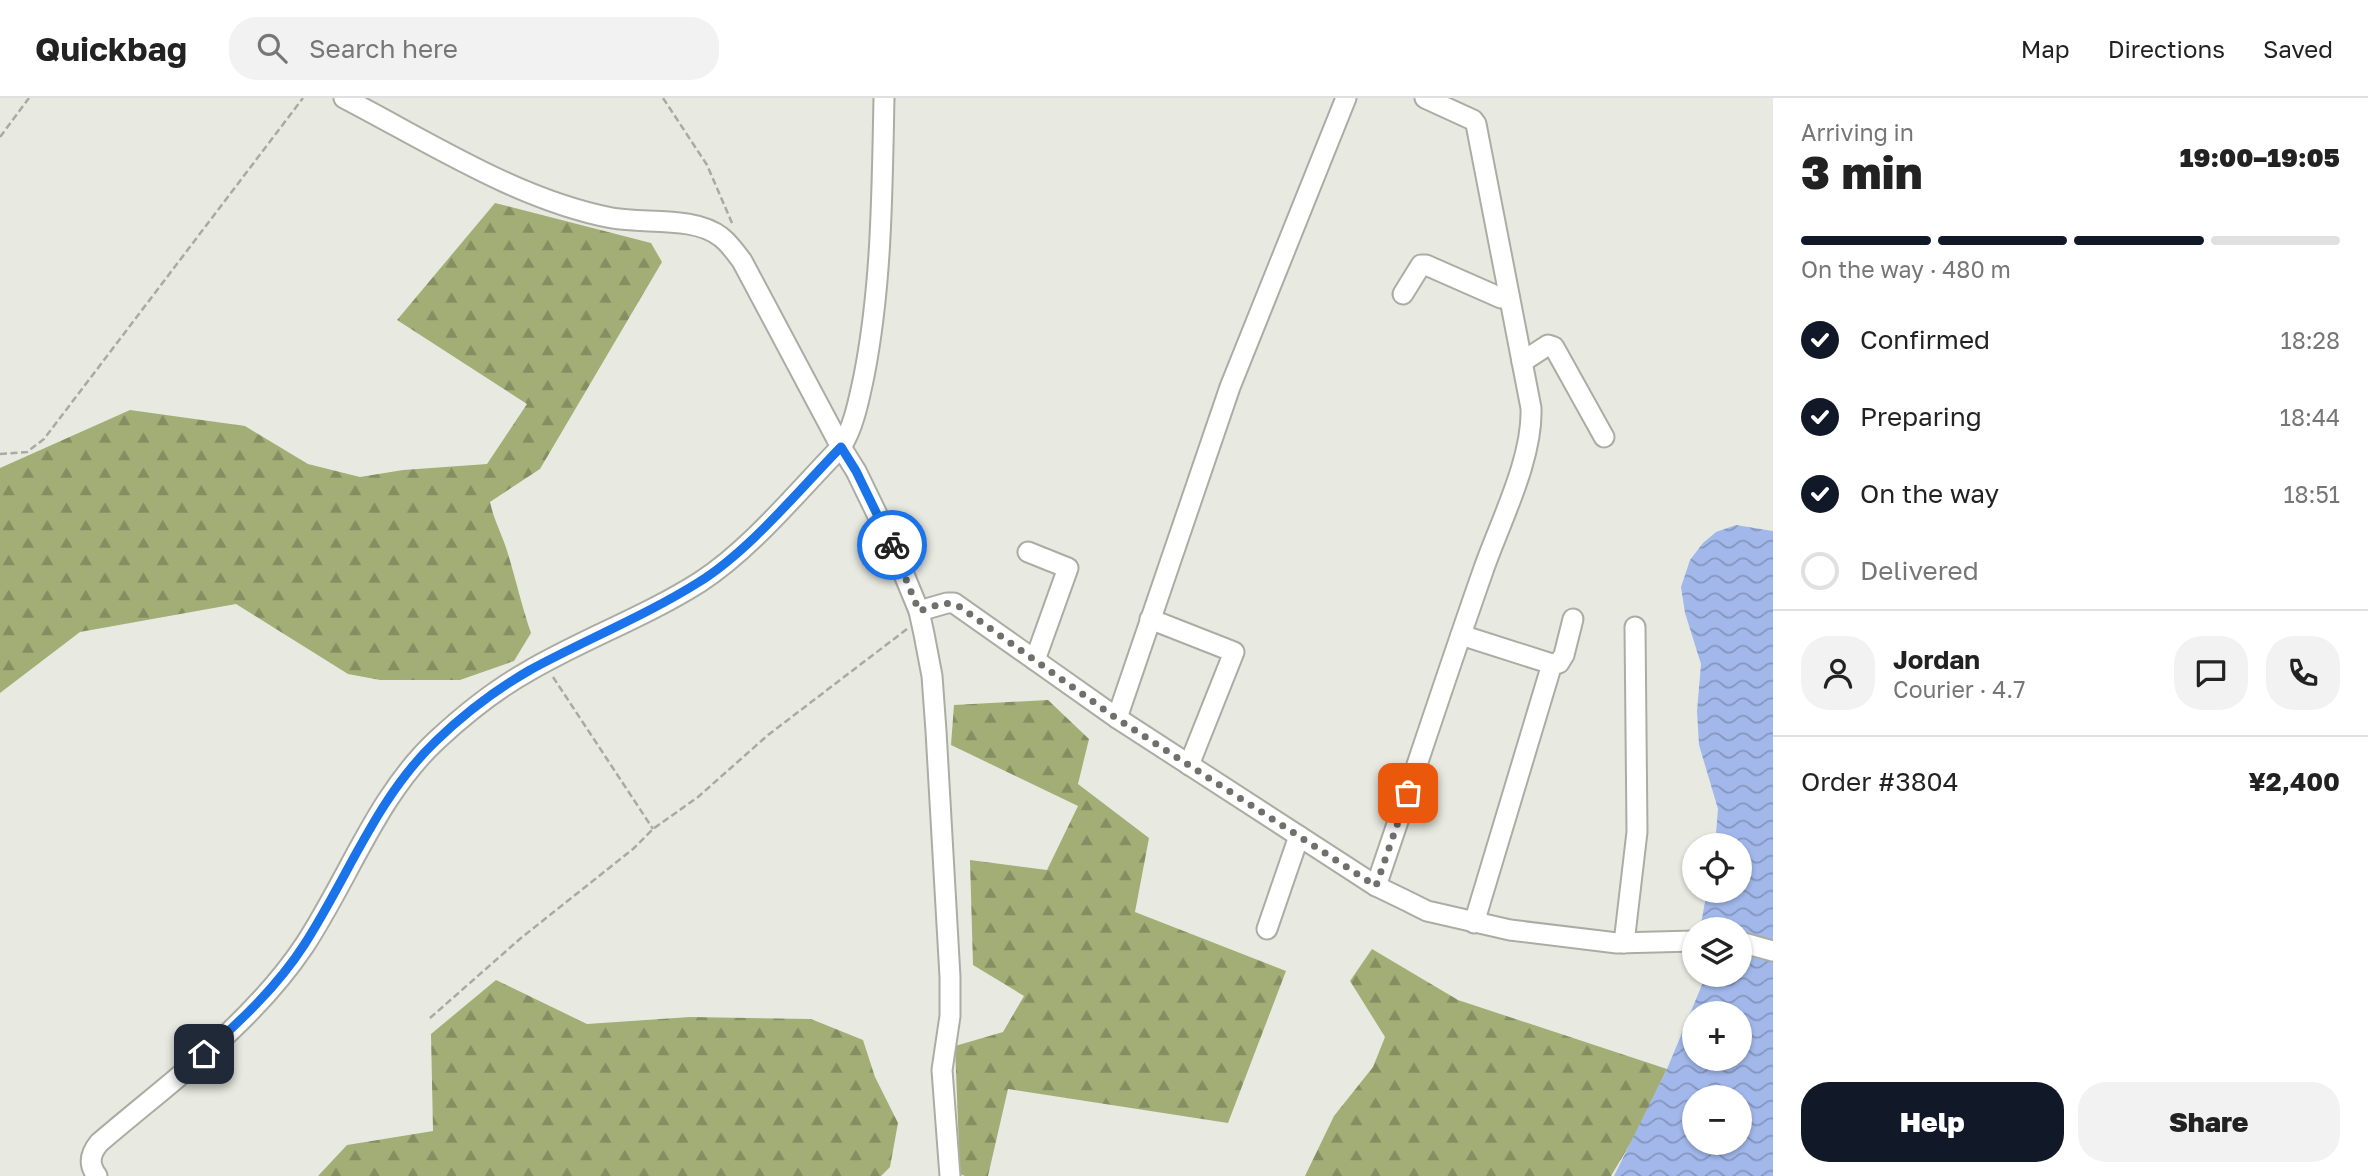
<!DOCTYPE html>
<meta charset="utf-8">
<style>
:root{--surface:#fff;--page:#f2f2f2;--text:#222;--muted:#767676;--line:#e0e0e0;--accent:#111827}
body{margin:0;font-family:"Golos Text",sans-serif;background:var(--page);color:var(--text);height:100vh;display:flex;flex-direction:column;font-size:26px;white-space:nowrap}
*{box-sizing:border-box;margin:0}
p{font-size:23px;color:var(--muted)}
.icon{flex:none;width:38px;height:38px;fill:none;stroke:currentColor;stroke-width:2;stroke-linecap:round;stroke-linejoin:round}
.map{position:relative;flex:1;overflow:hidden}
.drawer{display:flex;flex-direction:column;background:var(--surface);width:595px}
.drawer>*{flex:none}
.controls{position:absolute;left:1682px;top:735px;display:grid;gap:14px}
.controls a{display:grid;place-items:center;width:70px;height:70px;border-radius:50%;background:var(--surface);box-shadow:0 2px 5px #0004;font-size:35px}
.pin{position:absolute;display:grid;place-items:center;width:60px;height:60px;color:#fff;margin:-30px;border-radius:14px;box-shadow:0 4px 10px #0006}
.courier{position:absolute;display:grid;place-items:center;width:70px;height:70px;margin:-35px;border:5px solid #1a73e8;border-radius:50%;background:#fff;color:#222;box-shadow:0 2px 9px #0007}
.overview em{font-style:normal;font-weight:800}
.overview div{display:flex;flex-direction:column-reverse}
.overview{display:flex;align-items:center;justify-content:space-between;height:119px;padding:0 28px}
h1{font-size:46px;font-weight:800;line-height:52px}
.bar{display:grid;grid-template-columns:repeat(4,1fr);gap:10px 7px;align-content:center;height:84px;padding:0 28px}
.bar i{height:9px;border-radius:5px;background:var(--line)}
.bar .current{background:var(--accent)}
.bar p{grid-column:span 4}
.line{display:flex;align-items:center;gap:18px;padding:0 28px;border-top:2px solid var(--line)}
.line div{flex:1}
.round{display:grid;place-items:center;flex:none;width:74px;height:74px;border-radius:28px;background:var(--page)}
ol{padding:0 28px;list-style:none}
li{display:flex;align-items:center;gap:21px;height:77px}
li p{margin-inline-start:auto}
li .icon{padding:7px;border-radius:50%;background:var(--accent);color:#fff;stroke-width:4}
li:last-child{color:var(--muted)}
li i{width:38px;height:38px;border:4px solid var(--line);border-radius:50%}
.action{display:flex;gap:14px;margin-top:auto;padding:14px 28px}
.action a{flex:1;height:80px;border-radius:28px;background:var(--accent);color:#fff;font-size:28px;font-weight:800;line-height:80px;text-align:center}
.action a+a{background:var(--page);color:var(--text)}
header{display:flex;align-items:center;gap:42px;box-sizing:border-box;height:98px;padding:0 35px;background:var(--surface);border-bottom:2px solid var(--line)}
header strong{font-size:33px}
nav{display:flex;gap:38px;margin-inline-start:auto;font-size:24px}
.search{width:490px;height:63px;background:var(--page);display:flex;align-items:center;gap:18px;box-sizing:border-box;padding:0 24px;border-radius:28px;color:var(--muted);font-size:26px}
main{display:flex;flex:1;min-height:0}
.map>svg:first-child{display:block}
</style>
<header>
<strong>Quickbag</strong>
<div class="search"><svg class="icon" aria-label="search" viewBox="0 0 24 24"><circle cx="10" cy="10" r="6"/><path d="M15 15l6 6"/></svg>Search here</div>
<nav><a>Map</a><a>Directions</a><a>Saved</a></nav>
</header>
<main>
<div class="map">
<svg width="1773" height="1078" viewBox="0 0 1773 1078">
<defs>
<pattern id="forest-firs" width="22" height="20" patternUnits="userSpaceOnUse" patternTransform="scale(1.75)"><rect width="22" height="20" fill="#a3ae76"/><path d="M5 1l3.5 6h-7zM16 11l3.5 6h-7z" fill="#858e61"/></pattern>
<pattern id="water-waves" width="16" height="10" patternUnits="userSpaceOnUse" patternTransform="scale(1.75)"><rect width="16" height="10" fill="#a2b8eb"/><path d="M0 5q4-4 8 0t8 0" fill="none" stroke="#8496bf"/></pattern>
</defs>
<rect width="100%" height="100%" fill="#e8eae1"/>
<g fill="url(#forest-firs)">
<path d="M495 105 651 145 662 164 540 371 490 404C494 423 503 438 508 456 516 482 522 509 531 535L514 563 460 582H380L348 576 236 506 80 534 0 595V370L130 312 245 328 308 366 360 379 403 372 487 366 527 306 397 222Z"/>
<polygon points="1048,602 1089,641 1078,686 1149,740 1135,814 1286,873 1228,1025 1008,991 988,1078 965,1078 960,1076 955,948 1003,934 1024,898 973,867 970,762 1047,772 1078,708 951,647 954,607"/>
<polygon points="1372,851 1458,902 1667,971 1633,1041 1611,1078 1305,1078 1334,1018 1373,969 1385,939 1350,883"/>
<polygon points="496,882 587,926 690,919 811,921 863,942 875,979 898,1025 890,1069 881,1078 318,1078 347,1047 433,1033 431,936"/>
</g>
<g fill="url(#water-waves)" fill-rule="evenodd">
<polygon points="1736,427 1773,433 1773,847 1740,838 1740,831 1700,831 1707,793 1740,793 1740,747 1715,747 1718,711 1699,647 1697,613 1701,566 1685,515 1681,489 1690,462 1703,445 1716,434"/>
<path d="M1740 853 1773 863V1078H1614L1667 971 1706 877H1740ZM1694 915H1740V961H1694ZM1694 999H1740V1045H1694Z"/>
</g>
<g fill="none" stroke-linecap="round" stroke-linejoin="round">
<defs>
<g id="minor">
<path d="M344 0C429 44 518 102 612 120 645 126 695 118 721 139 729 145 736 155 742 163L841 349 856 373 891 445 919 513 924 536 932 578 936 633 950 879V918L942 972 950 1078"/>
<polyline points="1403,196 1421,167 1426,167 1501,200 1509,198"/>
<polyline points="1522,264 1548,247 1554,249 1604,339"/>
<polyline points="1028,454 1068,470 1035,562"/>
<polyline points="919,513 947,505 954,505 1117,620 1376,788 1405,802 1427,813 1510,832 1617,845 1694,843"/>
<polyline points="1150,521 1234,554 1189,667"/>
<polyline points="1461,537 1552,566 1474,825"/>
<polyline points="1552,566 1559,565 1564,557 1573,521"/>
<polyline points="1117,620 1230,289 1346,0"/>
<path d="M1376 788C1412 683 1446 578 1483 473 1500 424 1533 361 1531 310L1476 26 1473 22 1425 0"/>
<polyline points="1267,831 1299,738"/>
<polyline points="1740,844 1773,853"/>
<polyline points="1624,845 1637,734 1635,529"/>
<path d="M97 1078C88 1066 90 1056 99 1045 170 984 251 927 304 848 349 780 377 697 438 641 465 616 495 592 527 574 583 541 645 519 700 484 751 451 798 393 841 349 854 329 859 301 864 278 882 186 882 93 884 0"/>
</g>
</defs>
<use href="#minor" stroke="#abada4" stroke-width="23"/>
<g stroke="#a9aaa3" stroke-width="2.5" stroke-dasharray="7 3.5" stroke-linecap="butt">
<polyline points="663,0 707,67 732,125"/>
<polyline points="0,39 29,0"/>
<polyline points="0,356 27,354 44,341 303,0"/>
<polyline points="553,579 653,731"/>
<polyline points="430,920 521,840 633,751 653,731 698,699 768,637 907,531"/>
</g>
<use href="#minor" stroke="#fff" stroke-width="19"/>
</g>
<g fill="none" stroke-linecap="round" stroke-linejoin="round">
<path stroke="#6e706b" stroke-width="7" stroke-dasharray="0 12.6" d="M892 447 919 513C932 509 947 501 960 509L1116 620 1376 788 1408 695"/>
<path stroke="#1a73e8" stroke-width="9" d="M204 956C241 922 277 889 304 847 348 779 377 699 436 643 464 616 497 591 530 572 585 542 645 518 699 484 749 453 799 392 841 349L856 373 892 447"/>
</g>
</svg>
<div class="controls">
<a><svg class="icon" aria-label="locate" viewBox="0 0 24 24"><circle cx="12" cy="12" r="6"/><path d="M12 2v4M12 18v4M2 12h4M18 12h4"/></svg></a>
<a><svg class="icon" aria-label="layers" viewBox="0 0 24 24"><path d="M12 4l9 5-9 5-9-5zM3 14l9 5 9-5"/></svg></a>
<a>+</a>
<a>−</a>
</div>
<div class="pin" style="left:1408px;top:695px;background:#ea580c"><svg class="icon" aria-label="bag" viewBox="0 0 24 24"><path d="M5 8h14l-1 12H6zM9 8a3 3 0 0 1 6 0"/></svg></div>
<div class="pin" style="left:204px;top:956px;background:#1f2937"><svg class="icon" aria-label="home" viewBox="0 0 24 24"><path d="M3 11l9-7 9 7M6 9v11h12V9"/></svg></div>
<div class="courier" style="left:892px;top:447px"><svg class="icon" aria-label="bike" viewBox="0 0 24 24"><circle cx="6" cy="16" r="4"/><circle cx="18" cy="16" r="4"/><path d="M6 16l4-8h5l3 8M10 8l3 8H6M13 5h3"/></svg></div>
</div>
<section class="drawer">
<div class="overview"><div><h1>3 min</h1><p>Arriving in</p></div><em>19:00–19:05</em></div>
<div class="bar"><i class="current"></i><i class="current"></i><i class="current"></i><i></i><p>On the way · 480 m</p></div>
<ol>
<li><svg class="icon" aria-label="check" viewBox="0 0 24 24"><path d="M5 12l5 5 9-10"/></svg>Confirmed<p>18:28</p></li>
<li><svg class="icon" aria-label="check" viewBox="0 0 24 24"><path d="M5 12l5 5 9-10"/></svg>Preparing<p>18:44</p></li>
<li><svg class="icon" aria-label="check" viewBox="0 0 24 24"><path d="M5 12l5 5 9-10"/></svg>On the way<p>18:51</p></li>
<li><i></i>Delivered</li>
</ol>
<div class="line" style="height:126px"><a class="round"><svg class="icon" aria-label="person" viewBox="0 0 24 24"><circle cx="12" cy="8" r="4"/><path d="M4 21q1-7 8-7t8 7"/></svg></a><div><b>Jordan</b><p>Courier · 4.7</p></div><a class="round"><svg class="icon" aria-label="chat" viewBox="0 0 24 24"><path d="M4 5h16v11H9l-5 4z"/></svg></a><a class="round"><svg class="icon" aria-label="phone" viewBox="0 0 24 24"><path d="M5 4h4l2 5-3 2q2 4 5 5l2-3 5 2v4C11 20 4 13 5 4z"/></svg></a></div>
<div class="line" style="height:91px"><div>Order #3804</div><b>¥2,400</b></div>
<div class="action"><a>Help</a><a>Share</a></div>
</section>
</main>
